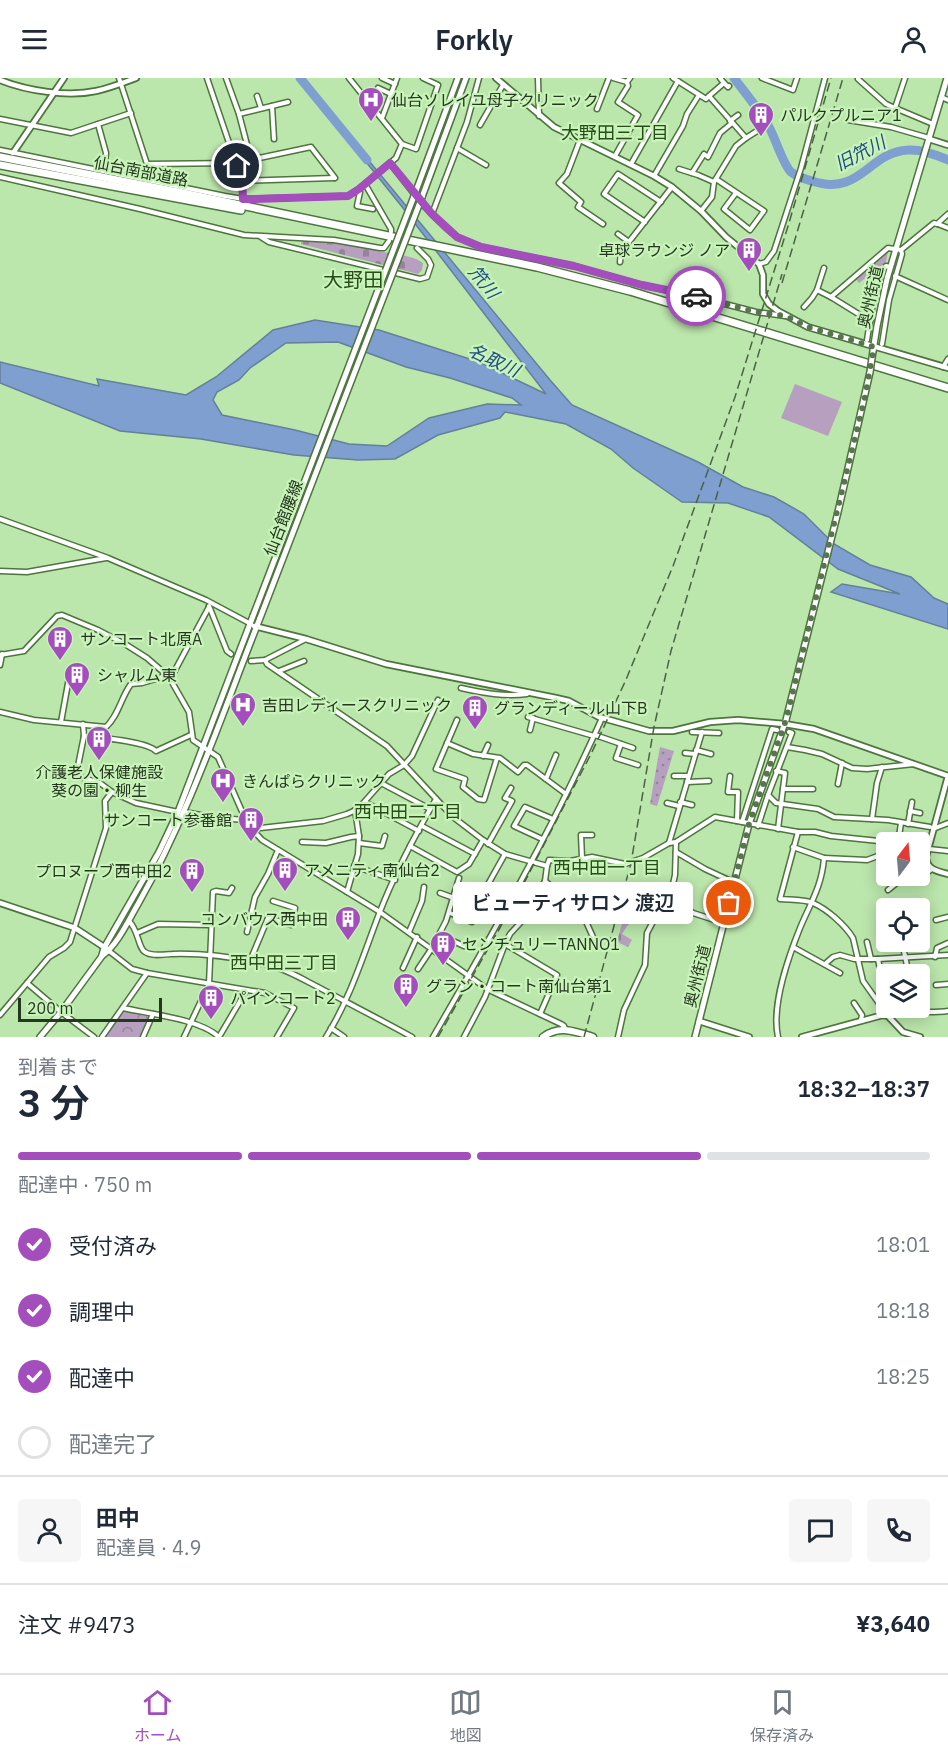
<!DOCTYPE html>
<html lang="ja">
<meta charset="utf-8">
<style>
:root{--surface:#fff;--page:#f6f6f7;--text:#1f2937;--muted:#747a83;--line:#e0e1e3;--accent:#a34ebc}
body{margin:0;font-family:"IBM Plex Sans","Noto Sans JP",sans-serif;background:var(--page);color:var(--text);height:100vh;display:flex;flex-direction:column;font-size:22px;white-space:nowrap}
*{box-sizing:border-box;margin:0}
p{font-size:20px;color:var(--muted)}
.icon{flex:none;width:33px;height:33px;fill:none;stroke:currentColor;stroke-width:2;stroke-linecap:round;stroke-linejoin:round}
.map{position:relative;height:959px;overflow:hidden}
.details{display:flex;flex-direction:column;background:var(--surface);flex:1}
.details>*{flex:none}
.needle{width:39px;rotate:16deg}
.tools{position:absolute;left:876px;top:754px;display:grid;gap:12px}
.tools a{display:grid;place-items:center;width:54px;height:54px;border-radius:6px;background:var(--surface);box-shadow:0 3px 15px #0003;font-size:30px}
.scale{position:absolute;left:18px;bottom:15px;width:144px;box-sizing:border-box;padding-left:6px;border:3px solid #263720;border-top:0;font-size:16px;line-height:21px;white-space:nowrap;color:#263720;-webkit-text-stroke:4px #c8f3b9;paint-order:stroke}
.pin{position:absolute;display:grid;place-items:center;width:51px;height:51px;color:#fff;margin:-26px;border:3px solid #fff;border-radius:50%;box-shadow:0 2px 6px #0007}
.courier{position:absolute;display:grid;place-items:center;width:60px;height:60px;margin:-30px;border:4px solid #a34ebc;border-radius:50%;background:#fff;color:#222;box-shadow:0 2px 8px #0007}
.bubble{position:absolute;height:42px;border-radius:6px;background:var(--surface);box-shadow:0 3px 15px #0003;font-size:20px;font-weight:600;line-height:42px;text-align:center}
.head em{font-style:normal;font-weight:600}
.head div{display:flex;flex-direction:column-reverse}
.head{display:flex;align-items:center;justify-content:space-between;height:102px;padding:0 18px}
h1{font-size:39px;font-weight:600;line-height:45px}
.bar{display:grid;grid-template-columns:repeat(4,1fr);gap:9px 6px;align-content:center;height:72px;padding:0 18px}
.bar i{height:8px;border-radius:4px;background:var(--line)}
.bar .current{background:var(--accent)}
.bar p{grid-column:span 4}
.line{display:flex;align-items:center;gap:15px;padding:0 18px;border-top:2px solid var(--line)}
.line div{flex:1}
.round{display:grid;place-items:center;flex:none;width:63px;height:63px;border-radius:6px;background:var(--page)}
ol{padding:0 18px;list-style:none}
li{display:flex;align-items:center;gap:18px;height:66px}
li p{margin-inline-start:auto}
li .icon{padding:6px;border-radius:50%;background:var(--accent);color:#fff;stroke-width:4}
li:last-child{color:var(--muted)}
li i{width:33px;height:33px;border:3px solid var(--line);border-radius:50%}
header{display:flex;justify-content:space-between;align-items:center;height:78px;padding:0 18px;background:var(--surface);font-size:27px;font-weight:600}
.menu{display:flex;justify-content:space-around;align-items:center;height:84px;border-top:2px solid var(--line);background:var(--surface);font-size:16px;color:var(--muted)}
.menu a{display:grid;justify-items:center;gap:3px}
.menu .current{color:var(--accent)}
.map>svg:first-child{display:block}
</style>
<header><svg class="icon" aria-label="menu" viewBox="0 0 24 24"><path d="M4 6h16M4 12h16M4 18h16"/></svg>Forkly<svg class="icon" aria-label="person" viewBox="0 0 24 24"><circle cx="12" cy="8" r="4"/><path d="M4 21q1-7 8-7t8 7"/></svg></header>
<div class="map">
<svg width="948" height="959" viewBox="0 0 948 959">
<defs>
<pattern id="grass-dots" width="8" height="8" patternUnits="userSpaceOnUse" patternTransform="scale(1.5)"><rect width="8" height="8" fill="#b7a0bf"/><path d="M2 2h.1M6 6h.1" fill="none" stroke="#95839b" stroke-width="1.8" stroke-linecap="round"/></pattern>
<pattern id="forest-crowns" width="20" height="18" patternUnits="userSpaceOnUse" patternTransform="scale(1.5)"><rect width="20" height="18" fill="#b7a0bf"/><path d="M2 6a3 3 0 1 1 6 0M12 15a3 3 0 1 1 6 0" fill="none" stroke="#95839b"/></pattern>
<pattern id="cemetery-stones" width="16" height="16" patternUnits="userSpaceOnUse" patternTransform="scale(1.5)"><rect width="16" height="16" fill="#b7a0bf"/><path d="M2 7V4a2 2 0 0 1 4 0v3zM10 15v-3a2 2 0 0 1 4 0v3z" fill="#95839b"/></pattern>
</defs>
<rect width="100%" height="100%" fill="#bbe6ac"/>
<polygon fill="url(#grass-dots)" points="660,669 674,673 657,728 650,726"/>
<g fill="url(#forest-crowns)">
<polygon points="888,173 886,184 859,205 855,200"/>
<polygon points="127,932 149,937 150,940 141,959 104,959 123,933"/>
</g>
<g fill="url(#cemetery-stones)">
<path d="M304 163C325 164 345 165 365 169 371 170 377 173 383 174 397 177 412 177 423 185L422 192 418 196 301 166V164Z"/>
<polygon points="633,804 652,809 622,856 632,862 628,869 617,864"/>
</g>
<polygon fill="#b7a0bf" points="795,306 842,324 828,358 781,340"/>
<path fill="#7e9fcf" stroke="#64809a" stroke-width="1.5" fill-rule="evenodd" d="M360 72 550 302 572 327 698 384 743 409 774 419 804 436 834 466 870 487 911 499 934 520 948 526V551L831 514 842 506 900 516 838 491 769 439 728 425 682 424 633 390 611 371 566 346 505 334 500 340 438 357 395 381 358 382 294 377 201 361 120 353 0 305V284L99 308 97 301 186 317 216 299 273 252 315 242 379 252 479 284 546 316 403 130 358 74ZM338 264 406 289 450 300 512 320 521 327 487 326 429 340 387 368 349 366 295 352 222 337 213 322 217 314 239 302 250 290 286 265Z"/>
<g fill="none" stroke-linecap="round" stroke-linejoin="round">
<g stroke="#7e9fcf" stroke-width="9">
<polyline points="300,0 367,82"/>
<path d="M734 0C746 16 759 31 769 49 775 59 783 87 791 94 797 99 805 101 812 103 861 119 868 74 908 72 921 71 937 77 948 82"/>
</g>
<defs>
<g id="minor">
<polyline points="119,0 147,86 144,101"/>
<polyline points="207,0 242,103 243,121"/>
<polyline points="226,0 239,36 251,82"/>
<polyline points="349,0 402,66 416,71 438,7 423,0"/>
<polyline points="382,0 395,6"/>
<polyline points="538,0 539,38"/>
<polyline points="613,0 627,4 630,0"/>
<polyline points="673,0 706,21 709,18"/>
<polyline points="762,0 793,12 797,0"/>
<polyline points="905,0 895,30 933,46"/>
<polyline points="858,1 886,26 895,30"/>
<polyline points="724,5 728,9 729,8"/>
<polyline points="378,10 391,16"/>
<polyline points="257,18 261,30"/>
<polyline points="941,19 948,22"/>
<polyline points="272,28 274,61"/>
<polyline points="597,31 609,0"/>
<polyline points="239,36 288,24"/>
<polyline points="382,40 397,0"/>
<polyline points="0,41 71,55 131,35"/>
<polyline points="848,42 891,49 929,60"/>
<polyline points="730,43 738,37"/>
<polyline points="98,46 106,75 104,93"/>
<polyline points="480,47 503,7"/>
<polyline points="746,60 757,53"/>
<polyline points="580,62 567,96 559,105 581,124 578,129 603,146"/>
<polyline points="457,70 486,87"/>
<polyline points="0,72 225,118 243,121 348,118 359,111 396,80 402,66"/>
<polyline points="615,78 638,37 618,24 628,8 627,4"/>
<polyline points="390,85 422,126 446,150 457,159 481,169 574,188 642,207 694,218 756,234 785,238"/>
<polyline points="147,86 236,85 311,69 335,100"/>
<polyline points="631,86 678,3"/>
<polyline points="679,91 698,97 714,104"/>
<polyline points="692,95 704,76 708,79 720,55 732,45"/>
<polyline points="654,98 683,48 687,36 699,17"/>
<polyline points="0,99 140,131 244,157 334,162 380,170 384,170 389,163"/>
<polyline points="716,101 764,133 750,152 724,131 736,115"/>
<polyline points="242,103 334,100"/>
<polyline points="365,106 391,151 391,154"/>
<polyline points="359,111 360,114 357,128 373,131"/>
<polyline points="701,133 712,119 714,104 736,68 746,60 709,18 724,5 720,0"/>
<polyline points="432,136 467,44 479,0"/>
<polyline points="645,144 604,116 618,96 661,124"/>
<polyline points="938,146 948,150"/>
<polyline points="618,156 629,164"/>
<polyline points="261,159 269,164 420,201 427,199 431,187 428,181 417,170"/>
<polyline points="620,184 621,174 672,109"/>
<polyline points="759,186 766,184 774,173 801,90 825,0"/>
<polyline points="824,190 817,212 831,219"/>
<polyline points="895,198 948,222"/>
<polyline points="804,229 812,220 817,212"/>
<polyline points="871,242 865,240 831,219 888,170 901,172 934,145 937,146 948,136"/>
<path d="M867 262C870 245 875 199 886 188L890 189"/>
<polyline points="882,266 889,222 902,176 901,172"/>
<polyline points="943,289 948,281"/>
<polyline points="0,441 108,480 206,522 251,546"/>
<polyline points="0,493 27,494 106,480"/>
<polyline points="209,528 227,573 231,576"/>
<polyline points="0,577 24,573 57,538 62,537 98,552 125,566 147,580 169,599 189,634 193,662 218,679 248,747 262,762 380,834 487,911 561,946 564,948 565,951"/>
<polyline points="265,582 267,586 387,668 453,739 483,762 505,776 547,788 549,782 570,783 592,779 625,786 643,780 669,765 676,764 715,739 798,754 815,754 831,758 898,765"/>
<polyline points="251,583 265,582 306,561"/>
<polyline points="0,587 2,576"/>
<polyline points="279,593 304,583"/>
<path d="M461 610C483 615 505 619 527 616"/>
<path d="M0 634 34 642 106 649C119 637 121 619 131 606L142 605 173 596 209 529"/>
<polyline points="528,639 594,658"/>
<polyline points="457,642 436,691 465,701 463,709 478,721 484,722 497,680"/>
<polyline points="61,644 69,600"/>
<polyline points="530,652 533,640"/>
<polyline points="692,654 719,655"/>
<polyline points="595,657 633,670"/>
<path d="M84 658C100 660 146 663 156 673L191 657"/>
<polyline points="447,665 473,676 500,680 518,694 524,687 527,687 566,716"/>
<polyline points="621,666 616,680 638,687"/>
<polyline points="787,669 805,672 822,676 852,690 867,691 914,686"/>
<polyline points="696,672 711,676"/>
<polyline points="685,675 695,676"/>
<polyline points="483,678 488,667"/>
<polyline points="776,693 785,695 778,751"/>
<polyline points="674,698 688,698"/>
<polyline points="730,698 728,714 738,714 737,743"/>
<polyline points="546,701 556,677"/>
<polyline points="687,704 709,703"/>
<polyline points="381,705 430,731"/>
<polyline points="838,706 842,685"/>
<polyline points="783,711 813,711"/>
<polyline points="112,714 136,725 178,734"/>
<polyline points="768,717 776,725 818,731 834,739 888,742 930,749"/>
<polyline points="365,724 419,753"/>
<polyline points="680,724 692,727"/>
<polyline points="667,725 679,728"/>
<polyline points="355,732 359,758"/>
<polyline points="910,733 920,735"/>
<polyline points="184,734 217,740 246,742"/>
<polyline points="872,741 877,705 882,689"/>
<polyline points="742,744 772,651 777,652"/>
<polyline points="908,746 912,724"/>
<polyline points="422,748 475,776"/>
<polyline points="758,748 768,717 792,655 789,654"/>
<polyline points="251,751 323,743 347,736 358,731 389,696 404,687 412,678 438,622"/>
<polyline points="933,751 948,745"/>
<path d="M798 754 780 821C791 822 803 821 813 825 827 831 845 847 853 860L863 903 888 938C907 931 929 936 948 933"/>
<polyline points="542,761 514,748 525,729 553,741"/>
<polyline points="302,764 326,765 351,759 359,758 358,776 347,814"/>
<polyline points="359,765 382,768 385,758"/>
<polyline points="669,765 702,654"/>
<polyline points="898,765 901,745"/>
<polyline points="488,766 512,723 505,720 511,710"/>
<polyline points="410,768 457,794 469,786 483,762"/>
<polyline points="920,770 948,773"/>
<polyline points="676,774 705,791 735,805"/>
<polyline points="582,780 581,757 592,757"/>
<polyline points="824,780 867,782 886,775"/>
<polyline points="354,788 395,802"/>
<polyline points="920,795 926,795 932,791"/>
<polyline points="545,803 578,830 583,837 593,859"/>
<polyline points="888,812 898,804 899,798"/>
<polyline points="440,815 454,820"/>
<polyline points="667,817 693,835 724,845"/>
<polyline points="493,824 482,817 505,776"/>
<polyline points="908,831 919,827"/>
<polyline points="450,835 472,844"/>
<polyline points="936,842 948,839"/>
<path d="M129 843C139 853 138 870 145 874 152 879 165 876 172 876 206 875 240 880 272 888 288 892 304 902 318 909 350 926 381 942 412 959"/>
<polyline points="247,854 255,819 268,796 278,772"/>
<polyline points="409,854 422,823 424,809"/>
<polyline points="137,855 158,846 211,847"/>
<polyline points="440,857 464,868"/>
<polyline points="867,864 871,881"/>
<polyline points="902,864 909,897"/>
<polyline points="505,866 557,897 540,936"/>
<polyline points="793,869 840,895"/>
<polyline points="109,873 132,891 147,895 265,915 294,930 277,959"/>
<polyline points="935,879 937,870 948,865"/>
<polyline points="878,881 880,891"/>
<polyline points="250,883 268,840 291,847 295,830 273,823"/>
<polyline points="825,886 833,879 840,877 854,881 878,881 948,877"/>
<polyline points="403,890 417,859"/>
<polyline points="418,891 432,870 446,843 459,800"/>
<polyline points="27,905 61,934 94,959"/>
<polyline points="920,906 923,906"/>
<polyline points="936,907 948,906"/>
<polyline points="854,925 862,937 861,942"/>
<path d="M123 930C150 936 200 941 219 959L246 913"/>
<polyline points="0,937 49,879 64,870 70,864 106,750 105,723 112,714 100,705 76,698 84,658 83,646"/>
<polyline points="331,950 344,959"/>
<polyline points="102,959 147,895"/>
<polyline points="143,959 153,936"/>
<polyline points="184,959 209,906 213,814 216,813 229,815 232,810"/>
<path d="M326 959C350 921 363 878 379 836 394 797 415 757 436 721"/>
<path d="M433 959C493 855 553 750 602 640"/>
<polyline points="464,959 485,919 505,866 510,856 522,843 545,803 547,788"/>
<polyline points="618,959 624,932 645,887 647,855 673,806 675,797 676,764"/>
<path d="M778 959C771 927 788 880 800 850 810 826 822 808 824 780L793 769"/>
</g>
<g id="tertiary">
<polyline points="496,0 554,49 654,98 672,109 701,133 726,159 759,186 763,197 763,216 769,226 778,233 808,249 948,290"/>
<path d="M0 2C27 13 68 19 96 13 110 10 123 5 136 0"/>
<polyline points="929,61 948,67"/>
<polyline points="13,75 64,0"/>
<path d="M254 548 306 561 386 586 556 620 569 623 599 639 649 653H673L710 644 738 642 785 646 814 651 948 698 926 779C927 792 937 793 948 796"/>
<polyline points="0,825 75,850 107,871"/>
<polyline points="699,943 749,959"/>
<polyline points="802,959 883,937 888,938 903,954 920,959"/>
</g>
<g id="secondary">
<polyline points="416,113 458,0"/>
<polyline points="422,119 466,0"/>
<polyline points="873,273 877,248 887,201 947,0"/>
<polyline points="102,877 104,870 159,774 178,734 253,538"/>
<path d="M40 959 61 934 102 878C118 866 128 843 138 826 189 736 222 636 260 540"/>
<polyline points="695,959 749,746 786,642 838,434 870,294"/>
</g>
<path id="primary" d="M543 959C559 947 575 953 593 959"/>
<g id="motorway">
<polyline points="0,79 183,115 537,189 630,213 948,310"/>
<polyline points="0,87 241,132"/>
</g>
</defs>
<use href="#minor" stroke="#4e743f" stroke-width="7"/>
<use href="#tertiary" stroke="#4e743f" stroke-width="8"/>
<use href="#secondary" stroke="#4e743f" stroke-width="8"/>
<use href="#primary" stroke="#4e743f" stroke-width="9"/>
<use href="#motorway" stroke="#4e743f" stroke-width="10"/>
<use href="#minor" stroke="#fff" stroke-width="4"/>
<use href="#tertiary" stroke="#fff" stroke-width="4.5"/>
<use href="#secondary" stroke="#fff" stroke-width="5"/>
<use href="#primary" stroke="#fff" stroke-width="6"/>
<use href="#motorway" stroke="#fff" stroke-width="7"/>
<g stroke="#4b6343" stroke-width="1.5" stroke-dasharray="9 4.5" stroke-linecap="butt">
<polyline points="782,205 843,0"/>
<polyline points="438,959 510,832 591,676 625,604 673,488 735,319 789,145 831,0"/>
<polyline points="584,959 631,785 654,649 671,573 782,196"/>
</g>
<defs>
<g id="secondary-bridge">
<polyline points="870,294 873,273"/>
<polyline points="253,538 416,113"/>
<polyline points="260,540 422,119"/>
</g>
</defs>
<use href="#secondary-bridge" stroke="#4e743f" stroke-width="8" stroke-linecap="butt"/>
<use href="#secondary-bridge" stroke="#fff" stroke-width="5"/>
</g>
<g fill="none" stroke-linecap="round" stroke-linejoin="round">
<polyline stroke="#5a7451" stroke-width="6" stroke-dasharray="0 10.8" points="696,218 756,234 786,238 808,249 874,269 865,319 786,642 749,746 729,825"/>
<polyline stroke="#a34ebc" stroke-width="8" points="237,88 242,103 243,121 253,121 348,118 359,111 390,85 432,136 457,159 481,169 574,188 642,207 696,218"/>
</g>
<defs>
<symbol id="hospital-pin" viewBox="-11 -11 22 30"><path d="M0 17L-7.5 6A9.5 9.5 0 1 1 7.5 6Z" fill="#a34ebc" stroke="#c8f3b9"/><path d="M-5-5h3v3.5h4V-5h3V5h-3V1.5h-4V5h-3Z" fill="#fff"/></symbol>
<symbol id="building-pin" viewBox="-11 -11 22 30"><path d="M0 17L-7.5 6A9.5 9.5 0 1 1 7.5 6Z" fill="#a34ebc" stroke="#c8f3b9"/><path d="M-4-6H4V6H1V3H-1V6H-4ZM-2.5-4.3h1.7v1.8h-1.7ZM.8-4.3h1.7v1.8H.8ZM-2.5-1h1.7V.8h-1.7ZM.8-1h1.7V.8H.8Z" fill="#fff"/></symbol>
</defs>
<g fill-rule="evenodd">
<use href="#hospital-pin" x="356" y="7" width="30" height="40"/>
<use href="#building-pin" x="746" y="22" width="30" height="40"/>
<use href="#building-pin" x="734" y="157" width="30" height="40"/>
<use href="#building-pin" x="45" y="546" width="30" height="40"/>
<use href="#building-pin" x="62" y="582" width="30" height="40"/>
<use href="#hospital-pin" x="228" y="612" width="30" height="40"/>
<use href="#building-pin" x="460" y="615" width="30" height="40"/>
<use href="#building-pin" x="84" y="646" width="30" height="40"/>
<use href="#hospital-pin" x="208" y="688" width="30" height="40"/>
<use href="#building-pin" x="236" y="727" width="30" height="40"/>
<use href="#building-pin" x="270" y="777" width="30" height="40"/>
<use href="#building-pin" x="177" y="778" width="30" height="40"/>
<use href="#building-pin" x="333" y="826" width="30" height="40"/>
<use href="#building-pin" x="428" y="851" width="30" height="40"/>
<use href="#building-pin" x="391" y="893" width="30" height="40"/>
<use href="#building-pin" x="196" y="905" width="30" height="40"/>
</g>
<g text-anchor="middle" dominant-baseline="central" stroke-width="4.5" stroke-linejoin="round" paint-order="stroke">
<g font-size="16" fill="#263720" stroke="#c8f3b9" text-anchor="start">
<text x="391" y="22">仙台ソレイユ母子クリニック</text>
<text x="780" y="37">パルクプルニア1</text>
<text x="730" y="172" text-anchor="end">卓球ラウンジ ノア</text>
<text x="80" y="561">サンコート北原A</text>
<text x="97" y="597">シャルム東</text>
<text x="262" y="627">吉田レディースクリニック</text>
<text x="494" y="630">グランディール山下B</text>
<text x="99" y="694" text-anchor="middle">介護老人保健施設<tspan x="99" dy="18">葵の園・柳生</tspan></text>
<text x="242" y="703">きんぱらクリニック</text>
<text x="232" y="742" text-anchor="end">サンコート参番館</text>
<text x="304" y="792">アメニティ南仙台2</text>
<text x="172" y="793" text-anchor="end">プロヌーブ西中田2</text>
<text x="328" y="841" text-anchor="end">コンバウス西中田</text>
<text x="462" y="866">センチュリーTANNO1</text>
<text x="426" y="908">グラン・コート南仙台第1</text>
<text x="230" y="920">パインコート2</text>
</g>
<g font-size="16" fill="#263720" stroke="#c8f3b9">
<text transform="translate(141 93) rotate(11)">仙台南部道路</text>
<text transform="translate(870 219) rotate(-77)">奥州街道</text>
<text transform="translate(283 440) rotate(-69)">仙台館腰線</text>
<text transform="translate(697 898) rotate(-76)">奥州街道</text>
</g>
<g font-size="18" fill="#284d19" stroke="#c8f3b9">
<text x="615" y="54">大野田三丁目</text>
<text x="408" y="733">西中田二丁目</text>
<text x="607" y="789">西中田一丁目</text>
<text x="284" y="884">西中田三丁目</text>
</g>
<g font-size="18" font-style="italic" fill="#224c87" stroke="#c8f3b9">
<text transform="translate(860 75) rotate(-27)">旧笊川</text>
<text transform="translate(484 204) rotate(51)">笊川</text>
<text transform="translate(494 282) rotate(25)">名取川</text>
</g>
<g font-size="20" fill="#284d19" stroke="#c8f3b9">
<text x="353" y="201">大野田</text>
</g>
</g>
</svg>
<div class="tools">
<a><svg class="needle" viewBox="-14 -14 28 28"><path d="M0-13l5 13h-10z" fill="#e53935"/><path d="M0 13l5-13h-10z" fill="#747a83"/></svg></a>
<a><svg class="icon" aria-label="locate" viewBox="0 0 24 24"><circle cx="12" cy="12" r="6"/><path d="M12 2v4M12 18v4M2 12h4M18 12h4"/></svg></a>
<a><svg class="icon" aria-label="layers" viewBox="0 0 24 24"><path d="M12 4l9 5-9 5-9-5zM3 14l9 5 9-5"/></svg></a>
</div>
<div class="scale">200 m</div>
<div class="pin" style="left:729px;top:825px;background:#ea580c"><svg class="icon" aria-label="bag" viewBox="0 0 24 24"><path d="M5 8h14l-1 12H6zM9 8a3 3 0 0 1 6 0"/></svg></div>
<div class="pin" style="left:237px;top:88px;background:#1f2937"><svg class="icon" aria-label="home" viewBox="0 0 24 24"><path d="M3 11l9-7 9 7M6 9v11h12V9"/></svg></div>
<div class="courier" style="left:696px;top:218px"><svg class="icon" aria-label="car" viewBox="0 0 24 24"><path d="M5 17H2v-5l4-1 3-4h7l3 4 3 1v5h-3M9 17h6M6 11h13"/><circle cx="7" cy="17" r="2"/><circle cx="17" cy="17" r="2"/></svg></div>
<div class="bubble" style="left:453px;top:804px;width:240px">ビューティサロン 渡辺</div>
</div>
<section class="details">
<div class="head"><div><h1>3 分</h1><p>到着まで</p></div><em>18:32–18:37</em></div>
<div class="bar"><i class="current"></i><i class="current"></i><i class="current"></i><i></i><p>配達中 · 750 m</p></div>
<ol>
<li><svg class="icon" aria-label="check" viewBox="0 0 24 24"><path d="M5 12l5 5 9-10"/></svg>受付済み<p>18:01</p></li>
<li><svg class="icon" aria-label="check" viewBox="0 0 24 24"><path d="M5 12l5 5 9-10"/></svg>調理中<p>18:18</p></li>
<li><svg class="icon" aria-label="check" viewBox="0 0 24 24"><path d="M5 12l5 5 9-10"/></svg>配達中<p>18:25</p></li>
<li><i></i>配達完了</li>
</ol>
<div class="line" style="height:108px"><a class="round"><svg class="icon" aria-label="person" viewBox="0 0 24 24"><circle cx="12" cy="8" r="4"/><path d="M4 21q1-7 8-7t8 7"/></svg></a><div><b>田中</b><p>配達員 · 4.9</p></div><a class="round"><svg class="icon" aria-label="chat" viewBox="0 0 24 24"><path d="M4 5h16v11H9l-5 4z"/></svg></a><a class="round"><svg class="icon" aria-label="phone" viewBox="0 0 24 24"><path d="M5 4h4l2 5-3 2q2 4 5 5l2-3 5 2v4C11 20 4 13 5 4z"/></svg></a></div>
<div class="line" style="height:78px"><div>注文 #9473</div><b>¥3,640</b></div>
</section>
<nav class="menu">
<a class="current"><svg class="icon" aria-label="home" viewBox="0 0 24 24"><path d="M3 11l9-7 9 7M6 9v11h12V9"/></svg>ホーム</a>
<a><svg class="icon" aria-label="map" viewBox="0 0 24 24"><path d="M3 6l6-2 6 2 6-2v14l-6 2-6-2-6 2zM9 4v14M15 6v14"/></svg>地図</a>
<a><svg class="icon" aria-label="saved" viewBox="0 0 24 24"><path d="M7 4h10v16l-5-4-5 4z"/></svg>保存済み</a>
</nav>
